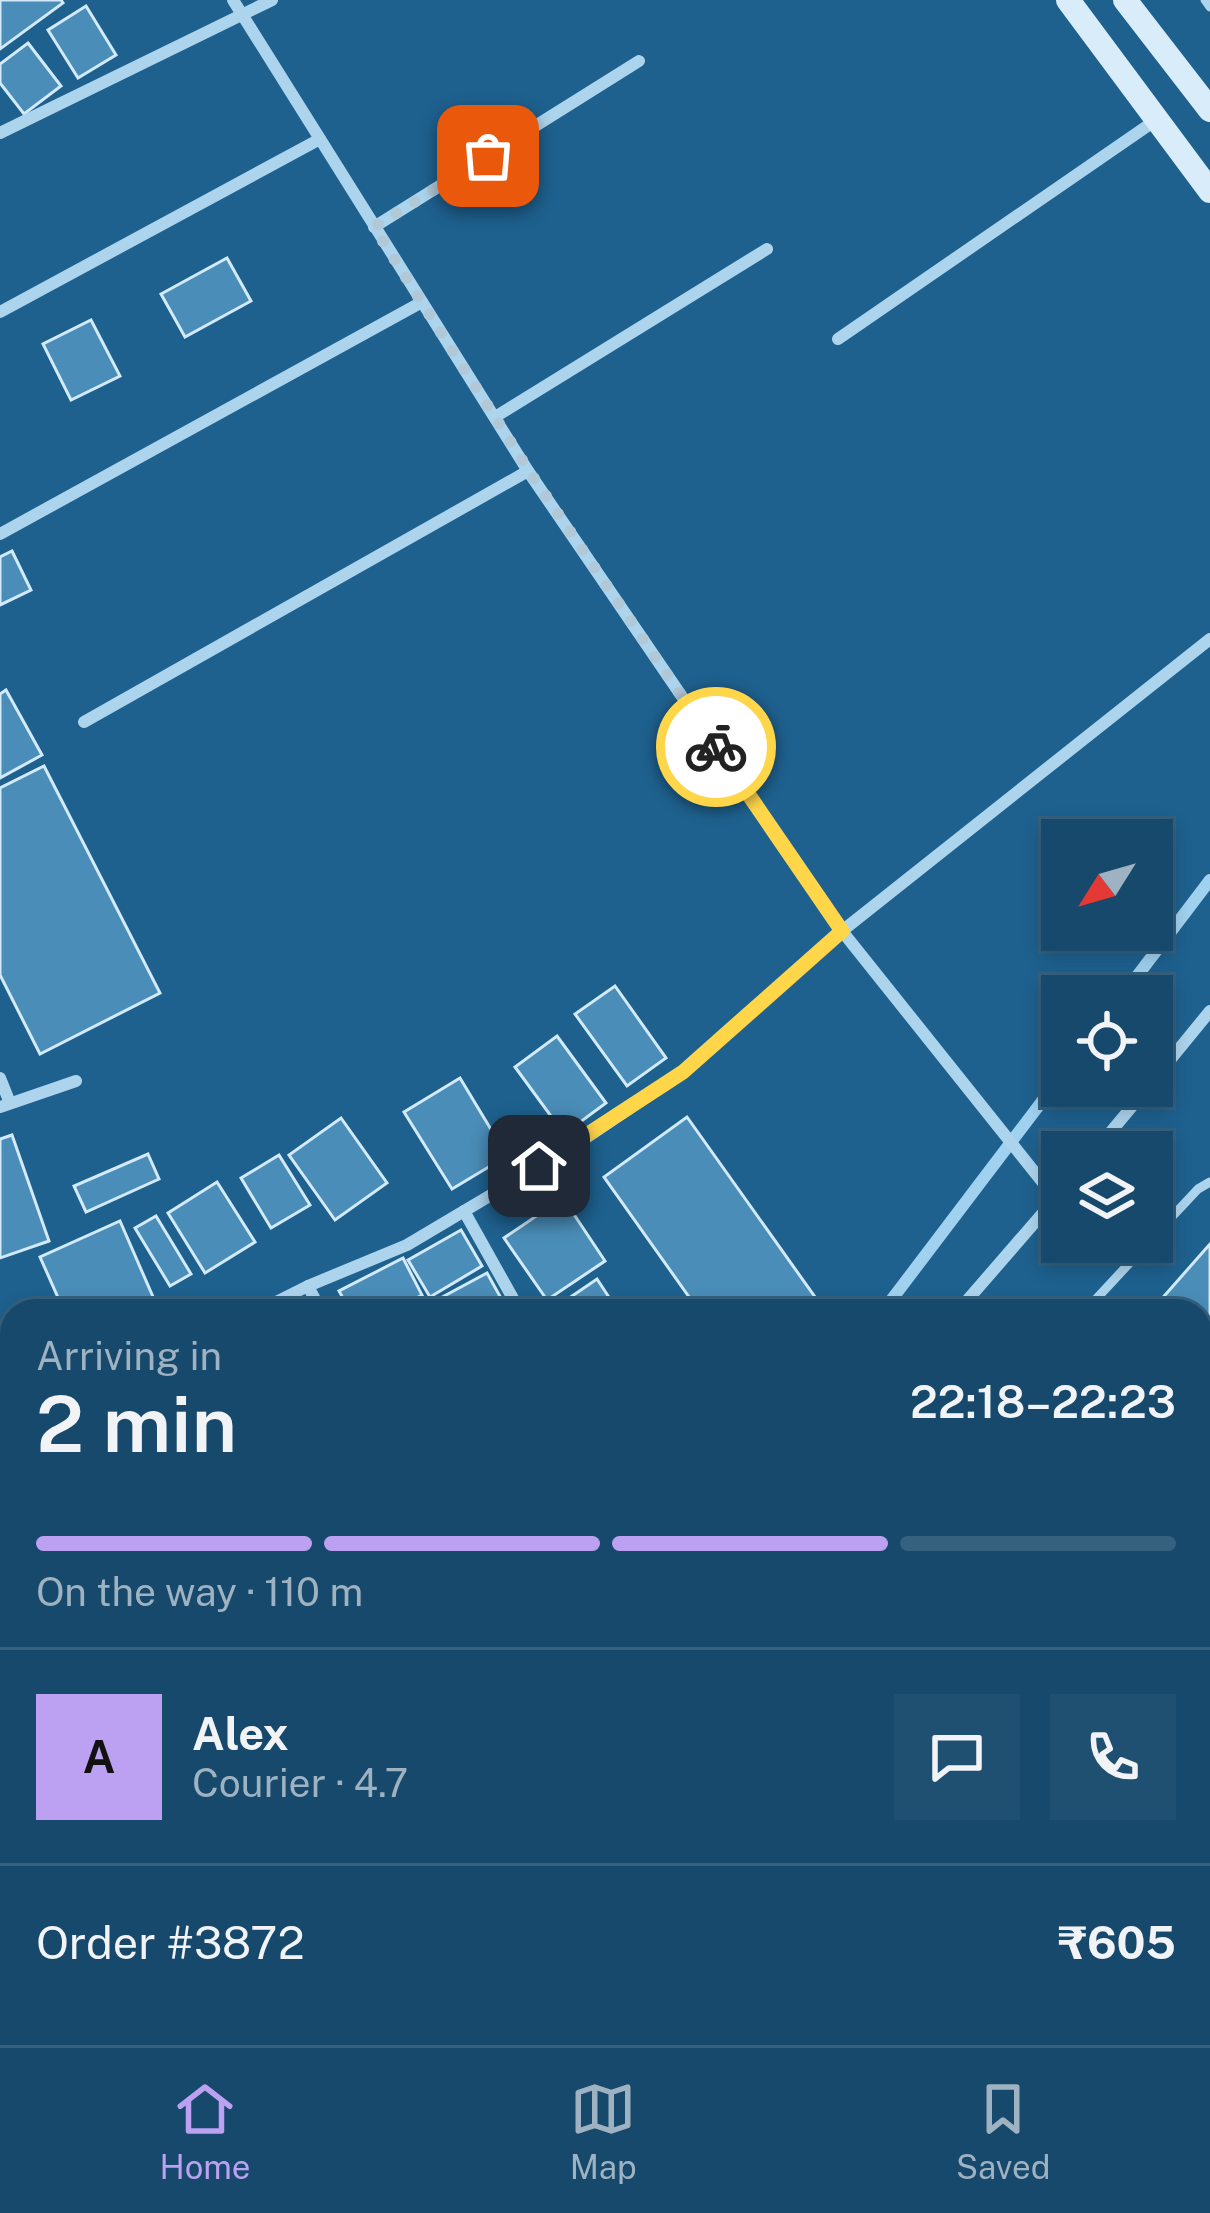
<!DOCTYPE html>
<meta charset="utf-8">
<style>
:root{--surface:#16496b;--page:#1f5071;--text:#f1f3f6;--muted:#9eb2c1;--line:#35617e;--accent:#bca0f2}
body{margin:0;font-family:"Public Sans",sans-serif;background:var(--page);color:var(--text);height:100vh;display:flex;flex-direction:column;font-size:45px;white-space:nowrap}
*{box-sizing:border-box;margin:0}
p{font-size:39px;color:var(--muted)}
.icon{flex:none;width:66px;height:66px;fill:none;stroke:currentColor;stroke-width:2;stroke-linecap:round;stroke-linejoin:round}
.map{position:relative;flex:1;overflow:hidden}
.sheet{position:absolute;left:0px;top:1299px;width:1212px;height:747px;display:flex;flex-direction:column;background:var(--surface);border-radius:36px 36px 0 0;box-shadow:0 6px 18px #0003,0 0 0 3px var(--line)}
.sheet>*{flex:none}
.needle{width:78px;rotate:233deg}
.fabs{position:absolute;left:1041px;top:819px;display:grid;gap:24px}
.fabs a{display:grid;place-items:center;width:132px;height:132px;border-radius:0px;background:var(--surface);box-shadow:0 6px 18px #0003,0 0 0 3px var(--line);font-size:60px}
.pin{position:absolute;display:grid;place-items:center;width:102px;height:102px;color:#fff;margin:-51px;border-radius:24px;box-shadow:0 6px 18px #0006}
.courier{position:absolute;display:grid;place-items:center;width:120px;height:120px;margin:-60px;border:9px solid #ffd54a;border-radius:50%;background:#fff;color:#222;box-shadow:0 3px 15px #0007}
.headline em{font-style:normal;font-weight:600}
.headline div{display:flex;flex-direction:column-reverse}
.headline{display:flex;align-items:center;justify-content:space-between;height:204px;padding:0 36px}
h1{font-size:78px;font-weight:600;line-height:90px}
.bar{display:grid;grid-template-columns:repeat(4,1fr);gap:18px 12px;align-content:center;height:144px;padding:0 36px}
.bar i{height:15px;border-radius:9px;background:var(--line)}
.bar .active{background:var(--accent)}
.bar p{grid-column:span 4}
.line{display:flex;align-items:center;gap:30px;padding:0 36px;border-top:3px solid var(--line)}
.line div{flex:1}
.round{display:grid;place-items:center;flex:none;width:126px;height:126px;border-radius:0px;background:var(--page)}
.tab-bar{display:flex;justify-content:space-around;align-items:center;height:168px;border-top:3px solid var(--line);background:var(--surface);font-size:33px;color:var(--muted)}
.tab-bar a{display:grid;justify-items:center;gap:6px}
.tab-bar .active{color:var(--accent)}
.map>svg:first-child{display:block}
</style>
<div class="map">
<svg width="1210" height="2045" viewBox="0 0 1210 2045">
<rect width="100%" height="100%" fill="#1e618f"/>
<g fill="#2e7aab">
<polygon points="1200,1464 1210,1473 1210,1653 1200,1634"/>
<polygon points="142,2034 945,2034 950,2045 128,2045"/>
</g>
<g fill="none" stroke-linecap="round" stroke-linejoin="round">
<g stroke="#a0d1ef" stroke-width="12">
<polyline points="1122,996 1210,880"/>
<polyline points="883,1311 1062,1075"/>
<polyline points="0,2028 12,2024"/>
</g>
</g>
<g fill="#4a8db8" stroke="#d2eafa" stroke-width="3">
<polygon points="0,0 61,0 63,3 0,49"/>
<polygon points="86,6 116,55 78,78 48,30"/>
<polygon points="28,43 61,86 24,114 0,83 0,64"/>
<polygon points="227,258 251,301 185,337 161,294"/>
<polygon points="91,320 120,376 71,400 43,344"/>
<polygon points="12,551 31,590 0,605 0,557"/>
<polygon points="6,690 42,755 0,778 0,694"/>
<polygon points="44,766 160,993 40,1054 0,975 0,788"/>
<polygon points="615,986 666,1058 627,1086 575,1014"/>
<polygon points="557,1036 606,1103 564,1134 515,1067"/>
<polygon points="460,1078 507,1156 452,1189 404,1112"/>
<polygon points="687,1117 825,1311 699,1311 604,1177"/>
<polygon points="341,1118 387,1183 335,1220 289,1155"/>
<polygon points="12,1135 49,1241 0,1258 0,1139"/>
<polygon points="148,1154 159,1179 86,1212 74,1186"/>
<polygon points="279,1155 310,1205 271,1228 241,1178"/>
<polygon points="217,1182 255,1242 205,1273 168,1213"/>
<polygon points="563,1198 605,1261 547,1300 504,1238"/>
<polygon points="156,1216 191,1274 170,1286 135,1228"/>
<polygon points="120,1221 157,1306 145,1311 64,1311 40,1257"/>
<polygon points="461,1230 482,1266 430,1297 408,1260"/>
<polygon points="1210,1244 1210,1345 1200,1357 1200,1311 1151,1311"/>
<polygon points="403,1258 422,1295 392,1311 350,1311 339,1291"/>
<polygon points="487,1273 506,1307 498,1311 438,1311 433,1302"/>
<polygon points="597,1279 618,1311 555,1311 553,1309"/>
<polygon points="1200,1389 1210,1397 1210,1473 1200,1464"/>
<polygon points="10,1473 12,1478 12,1574 0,1579 0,1478"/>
<polygon points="1200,1634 1210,1653 1210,1823 1200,1805"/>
<polygon points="12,1758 12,1808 0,1793 0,1768"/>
</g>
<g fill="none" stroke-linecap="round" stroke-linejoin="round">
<g stroke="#add4ed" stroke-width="9">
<polyline points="1205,0 1210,7"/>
<polyline points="1152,1238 1198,1189 1210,1182"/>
<polyline points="1085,1311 1149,1242"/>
<polyline points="1200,1865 1210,1860"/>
</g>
<g stroke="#add4ed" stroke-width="12">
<polyline points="233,0 528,471 842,931 1056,1199"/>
<polyline points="0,133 272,0"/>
<polyline points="374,227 639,61"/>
<polyline points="0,312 320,139"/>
<polyline points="838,339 1156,120"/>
<polyline points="495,417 767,249"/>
<polyline points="0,534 422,302"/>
<polyline points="84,722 528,471"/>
<polyline points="0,1078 10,1103"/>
<polyline points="1152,1082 1210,1011"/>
<polyline points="0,1107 76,1081"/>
<polyline points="1094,1152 1149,1086"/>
<polyline points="464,1211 520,1311"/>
<polyline points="308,1286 321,1311"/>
<polyline points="258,1311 308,1286 407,1245 577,1144 683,1072 842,931 1210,639"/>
<polyline points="958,1311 1062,1191"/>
<polyline points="0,1429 12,1424"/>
<polyline points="0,1443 12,1464"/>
<polyline points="4,1929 12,1922"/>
<polyline points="80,2045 96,2034"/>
</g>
<g stroke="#d9ecfa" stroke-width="24">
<polyline points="1068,0 1210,191"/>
<polyline points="1125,0 1210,110"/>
<polyline points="1200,1993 1210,1987"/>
<polyline points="1109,2045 1128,2034"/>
<polyline points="1208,2045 1210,2044"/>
</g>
</g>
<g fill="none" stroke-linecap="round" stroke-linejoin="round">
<polyline stroke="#b0c8d8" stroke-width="12" stroke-dasharray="0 21.6" points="488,156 374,227 529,471 716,747"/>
<polyline stroke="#ffd54a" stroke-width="15" points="539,1166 683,1072 842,931 716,747"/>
</g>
</svg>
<div class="fabs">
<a><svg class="needle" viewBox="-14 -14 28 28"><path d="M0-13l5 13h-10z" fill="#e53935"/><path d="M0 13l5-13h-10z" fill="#9eb2c1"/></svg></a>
<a><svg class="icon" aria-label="locate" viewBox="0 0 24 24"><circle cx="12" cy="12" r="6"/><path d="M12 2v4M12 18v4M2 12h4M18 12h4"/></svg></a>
<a><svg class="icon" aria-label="layers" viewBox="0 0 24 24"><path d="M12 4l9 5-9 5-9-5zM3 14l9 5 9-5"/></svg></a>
</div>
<div class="pin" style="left:488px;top:156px;background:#ea580c"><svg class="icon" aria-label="bag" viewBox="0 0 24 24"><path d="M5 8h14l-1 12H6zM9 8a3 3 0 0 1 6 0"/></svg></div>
<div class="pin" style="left:539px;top:1166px;background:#1f2937"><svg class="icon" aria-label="home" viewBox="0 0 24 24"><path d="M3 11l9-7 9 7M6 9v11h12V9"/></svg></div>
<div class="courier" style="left:716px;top:747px"><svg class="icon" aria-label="bike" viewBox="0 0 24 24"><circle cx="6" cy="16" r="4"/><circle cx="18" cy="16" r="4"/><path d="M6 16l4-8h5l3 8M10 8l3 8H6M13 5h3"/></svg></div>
<section class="sheet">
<div class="headline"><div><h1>2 min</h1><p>Arriving in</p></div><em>22:18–22:23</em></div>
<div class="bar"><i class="active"></i><i class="active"></i><i class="active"></i><i></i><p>On the way · 110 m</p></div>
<div class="line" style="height:216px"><b class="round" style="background:var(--accent);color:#111">A</b><div><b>Alex</b><p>Courier · 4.7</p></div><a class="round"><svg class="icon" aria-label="chat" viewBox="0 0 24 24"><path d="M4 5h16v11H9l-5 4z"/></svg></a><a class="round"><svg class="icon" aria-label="phone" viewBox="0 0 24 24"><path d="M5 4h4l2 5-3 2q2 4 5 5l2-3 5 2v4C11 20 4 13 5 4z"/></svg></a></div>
<div class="line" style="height:156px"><div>Order #3872</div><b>₹605</b></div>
</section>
</div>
<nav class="tab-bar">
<a class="active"><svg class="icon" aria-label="home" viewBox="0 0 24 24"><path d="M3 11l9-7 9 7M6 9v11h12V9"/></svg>Home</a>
<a><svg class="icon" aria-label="map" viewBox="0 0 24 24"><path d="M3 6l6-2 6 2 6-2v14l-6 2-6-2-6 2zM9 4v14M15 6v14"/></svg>Map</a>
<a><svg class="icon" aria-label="saved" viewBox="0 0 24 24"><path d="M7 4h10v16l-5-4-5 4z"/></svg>Saved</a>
</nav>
